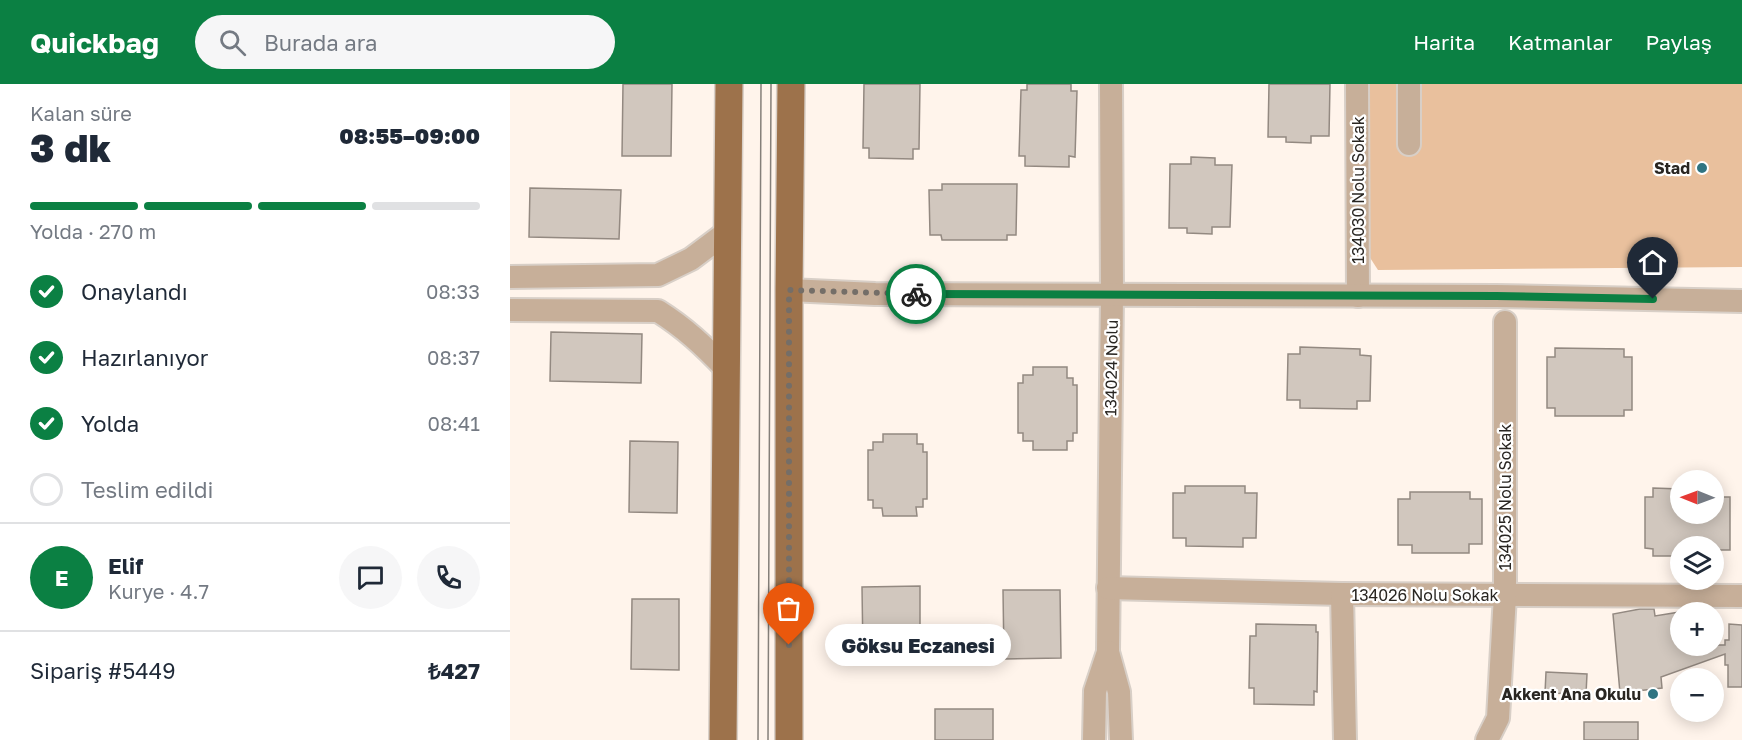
<!DOCTYPE html>
<html lang="tr">
<meta charset="utf-8">
<style>
:root{--surface:#fff;--page:#f6f6f7;--text:#1f2937;--muted:#747a83;--line:#e0e1e3;--accent:#0b8043}
body{margin:0;font-family:"Golos Text",sans-serif;background:var(--page);color:var(--text);height:100vh;display:flex;flex-direction:column;font-size:22px;white-space:nowrap}
*{box-sizing:border-box;margin:0}
p{font-size:20px;color:var(--muted)}
.icon{flex:none;width:33px;height:33px;fill:none;stroke:currentColor;stroke-width:2;stroke-linecap:round;stroke-linejoin:round}
.map{position:relative;flex:1;overflow:hidden}
.side{display:flex;flex-direction:column;background:var(--surface);width:510px}
.side>*{flex:none}
.needle{width:39px;rotate:271deg}
.controls{position:absolute;left:1160px;top:386px;display:grid;gap:12px}
.controls a{display:grid;place-items:center;width:54px;height:54px;border-radius:50%;background:var(--surface);box-shadow:0 3px 15px #0003;font-size:30px}
.pin{position:absolute;display:grid;place-items:center;width:51px;height:51px;color:#fff;margin:-62px -26px;border-radius:50% 50% 50% 0;rotate:-45deg;box-shadow:0 0 6px #0007}
.pin .icon{rotate:45deg}
.courier{position:absolute;display:grid;place-items:center;width:60px;height:60px;margin:-30px;border:4px solid #0b8043;border-radius:50%;background:#fff;color:#222;box-shadow:0 2px 8px #0007}
.bubble{position:absolute;height:42px;border-radius:21px;background:var(--surface);box-shadow:0 3px 15px #0003;font-size:20px;font-weight:800;line-height:42px;text-align:center}
.summary em{font-style:normal;font-weight:800}
.summary div{display:flex;flex-direction:column-reverse}
.summary{display:flex;align-items:center;justify-content:space-between;height:102px;padding:0 30px}
h1{font-size:39px;font-weight:800;line-height:45px}
.bar{display:grid;grid-template-columns:repeat(4,1fr);gap:9px 6px;align-content:center;height:72px;padding:0 30px}
.bar i{height:8px;border-radius:4px;background:var(--line)}
.bar .active{background:var(--accent)}
.bar p{grid-column:span 4}
.line{display:flex;align-items:center;gap:15px;padding:0 30px;border-top:2px solid var(--line)}
.line div{flex:1}
.round{display:grid;place-items:center;flex:none;width:63px;height:63px;border-radius:32px;background:var(--page)}
ol{padding:0 30px;list-style:none}
li{display:flex;align-items:center;gap:18px;height:66px}
li p{margin-inline-start:auto}
li .icon{padding:6px;border-radius:50%;background:var(--accent);color:#fff;stroke-width:4}
li:last-child{color:var(--muted)}
li i{width:33px;height:33px;border:3px solid var(--line);border-radius:50%}
header{display:flex;align-items:center;gap:36px;box-sizing:border-box;height:84px;padding:0 30px;background:var(--accent);color:#fff}
header strong{font-size:28px}
nav{display:flex;gap:33px;margin-inline-start:auto;font-size:21px}
.search{width:420px;height:54px;background:var(--page);display:flex;align-items:center;gap:15px;box-sizing:border-box;padding:0 21px;border-radius:33px;color:var(--muted);font-size:22px}
main{display:flex;flex:1;min-height:0}
.map>svg:first-child{display:block}
</style>
<header>
<strong>Quickbag</strong>
<div class="search"><svg class="icon" aria-label="search" viewBox="0 0 24 24"><circle cx="10" cy="10" r="6"/><path d="M15 15l6 6"/></svg>Burada ara</div>
<nav><a>Harita</a><a>Katmanlar</a><a>Paylaş</a></nav>
</header>
<main>
<section class="side">
<div class="summary"><div><h1>3 dk</h1><p>Kalan süre</p></div><em>08:55–09:00</em></div>
<div class="bar"><i class="active"></i><i class="active"></i><i class="active"></i><i></i><p>Yolda · 270 m</p></div>
<ol>
<li><svg class="icon" aria-label="check" viewBox="0 0 24 24"><path d="M5 12l5 5 9-10"/></svg>Onaylandı<p>08:33</p></li>
<li><svg class="icon" aria-label="check" viewBox="0 0 24 24"><path d="M5 12l5 5 9-10"/></svg>Hazırlanıyor<p>08:37</p></li>
<li><svg class="icon" aria-label="check" viewBox="0 0 24 24"><path d="M5 12l5 5 9-10"/></svg>Yolda<p>08:41</p></li>
<li><i></i>Teslim edildi</li>
</ol>
<div class="line" style="height:108px"><b class="round" style="background:var(--accent);color:#fff">E</b><div><b>Elif</b><p>Kurye · 4.7</p></div><a class="round"><svg class="icon" aria-label="chat" viewBox="0 0 24 24"><path d="M4 5h16v11H9l-5 4z"/></svg></a><a class="round"><svg class="icon" aria-label="phone" viewBox="0 0 24 24"><path d="M5 4h4l2 5-3 2q2 4 5 5l2-3 5 2v4C11 20 4 13 5 4z"/></svg></a></div>
<div class="line" style="height:78px"><div>Sipariş #5449</div><b>₺427</b></div>
</section>
<div class="map">
<svg width="1232" height="656" viewBox="0 0 1232 656">
<rect width="100%" height="100%" fill="#fff4eb"/>
<polygon fill="#e9c09d" points="858,0 1232,0 1232,183 868,186 857,169"/>
<g fill="#d1c7be" stroke="#938981" stroke-width="1.5">
<polygon points="113,0 162,0 161,72 112,72"/>
<polygon points="354,0 410,0 409,65 403,65 403,75 359,74 359,64 353,64"/>
<polygon points="517,0 561,0 561,7 567,7 565,73 559,72 559,83 515,82 515,72 509,72 511,6 517,6"/>
<polygon points="759,0 820,0 819,52 801,52 801,59 776,58 776,53 758,53"/>
<polygon points="681,73 705,74 705,81 722,81 720,143 702,143 702,150 677,149 677,144 659,144 660,80 681,80"/>
<polygon points="432,100 507,100 506,151 497,151 497,156 432,156 431,151 420,151 419,106 432,106"/>
<polygon points="20,104 111,106 109,155 19,153"/>
<polygon points="41,248 132,250 131,299 40,297"/>
<polygon points="790,263 850,265 850,271 861,272 860,317 847,317 847,325 790,324 790,316 777,316 778,270 790,270"/>
<polygon points="1045,264 1114,265 1114,273 1122,273 1122,326 1114,326 1114,332 1045,332 1045,324 1037,324 1037,273 1045,273"/>
<polygon points="523,283 557,283 557,294 563,294 563,301 567,301 567,349 563,349 563,357 557,357 557,366 523,366 523,357 513,357 513,349 508,349 508,299 513,299 513,291 523,291"/>
<polygon points="373,350 407,350 407,360 413,360 413,368 417,368 417,415 413,415 413,423 406,423 407,432 373,432 372,424 363,424 363,416 358,416 358,366 363,366 363,358 373,358"/>
<polygon points="120,357 168,358 167,429 119,428"/>
<polygon points="675,402 735,402 735,409 747,409 746,454 733,454 733,463 676,462 676,454 663,454 663,409 675,409"/>
<polygon points="1143,404 1170,405 1170,429 1203,429 1203,413 1220,413 1220,466 1203,466 1203,462 1170,462 1170,472 1143,472 1143,465 1135,464 1135,413 1143,413"/>
<polygon points="900,408 960,408 960,415 972,415 972,460 959,460 959,469 902,469 902,461 888,461 888,415 900,415"/>
<polygon points="410,502 410,572 353,572 352,503"/>
<polygon points="493,506 550,506 551,574 494,575"/>
<polygon points="122,515 169,515 169,586 121,585"/>
<polygon points="1130,525 1144,525 1145,532 1170,528 1170,561 1215,561 1215,556 1219,556 1219,540 1232,541 1232,603 1218,603 1218,581 1215,581 1215,570 1151,593 1152,604 1110,609 1103,530"/>
<polygon points="746,540 806,541 806,548 808,548 807,608 804,607 804,621 744,620 744,604 739,604 740,552 746,552"/>
<polygon points="1036,588 1077,590 1076,610 1035,609"/>
<rect x="425" y="625" width="58" height="31"/>
<rect x="1074" y="638" width="54" height="18"/>
</g>
<g fill="none" stroke-linecap="round" stroke-linejoin="round">
<defs>
<g id="minor">
<polyline points="601,0 602,211 598,568 609,608 611,656"/>
<polyline points="847,0 848,212"/>
<polyline points="899,0 899,60"/>
<polyline points="0,193 148,191 181,175 217,148"/>
<polyline points="279,206 365,210 986,212 1232,217"/>
<path d="M0 226 148 227C175 244 194 262 216 285"/>
<polyline points="598,504 832,510 1232,512"/>
<polyline points="832,510 835,656"/>
<polyline points="584,656 585,607 598,568"/>
<polyline points="977,656 988,634 995,511 995,238"/>
</g>
<g id="major">
<polyline points="213,656 219,0"/>
<polyline points="279,656 279,206 281,0"/>
</g>
</defs>
<use href="#minor" stroke="#d8cfc7" stroke-width="26"/>
<use href="#major" stroke="#d8cfc7" stroke-width="30"/>
<use href="#minor" stroke="#c7af99" stroke-width="22"/>
<use href="#major" stroke="#9d724b" stroke-width="27"/>
<g stroke="#857f79" stroke-width="1.5">
<polyline points="248,656 251,0"/>
<polyline points="258,656 261,0"/>
</g>
</g>
<g fill="none" stroke-linecap="round" stroke-linejoin="round">
<polyline stroke="#746e68" stroke-width="6" stroke-dasharray="0 10.8" points="279,561 279,206 406,210"/>
<polyline stroke="#0b8043" stroke-width="8" points="406,210 986,212 1143,215"/>
</g>
<g fill="#2f7482" stroke="#fff" stroke-width="2">
<circle cx="1192" cy="84" r="6"/>
<circle cx="1143" cy="610" r="6"/>
</g>
<g text-anchor="middle" dominant-baseline="central" stroke-width="4.5" stroke-linejoin="round" paint-order="stroke">
<g font-size="16" font-weight="bold" fill="#292622" stroke="#fff" text-anchor="end">
<text x="1180" y="84">Stad</text>
<text x="1131" y="610">Akkent Ana Okulu</text>
</g>
<g font-size="16" fill="#292622" stroke="#fff">
<text transform="translate(848 106) rotate(-90)">134030 Nolu Sokak</text>
<text transform="translate(601 284) rotate(-89)">134024 Nolu</text>
<text transform="translate(995 413) rotate(-90)">134025 Nolu Sokak</text>
<text x="915" y="511">134026 Nolu Sokak</text>
</g>
</g>
</svg>
<div class="controls">
<a><svg class="needle" viewBox="-14 -14 28 28"><path d="M0-13l5 13h-10z" fill="#e53935"/><path d="M0 13l5-13h-10z" fill="#747a83"/></svg></a>
<a><svg class="icon" aria-label="layers" viewBox="0 0 24 24"><path d="M12 4l9 5-9 5-9-5zM3 14l9 5 9-5"/></svg></a>
<a>+</a>
<a>−</a>
</div>
<div class="pin" style="left:279px;top:561px;background:#ea580c"><svg class="icon" aria-label="bag" viewBox="0 0 24 24"><path d="M5 8h14l-1 12H6zM9 8a3 3 0 0 1 6 0"/></svg></div>
<div class="pin" style="left:1143px;top:215px;background:#1f2937"><svg class="icon" aria-label="home" viewBox="0 0 24 24"><path d="M3 11l9-7 9 7M6 9v11h12V9"/></svg></div>
<div class="courier" style="left:406px;top:210px"><svg class="icon" aria-label="bike" viewBox="0 0 24 24"><circle cx="6" cy="16" r="4"/><circle cx="18" cy="16" r="4"/><path d="M6 16l4-8h5l3 8M10 8l3 8H6M13 5h3"/></svg></div>
<div class="bubble" style="left:315px;top:540px;width:186px">Göksu Eczanesi</div>
</div>
</main>
